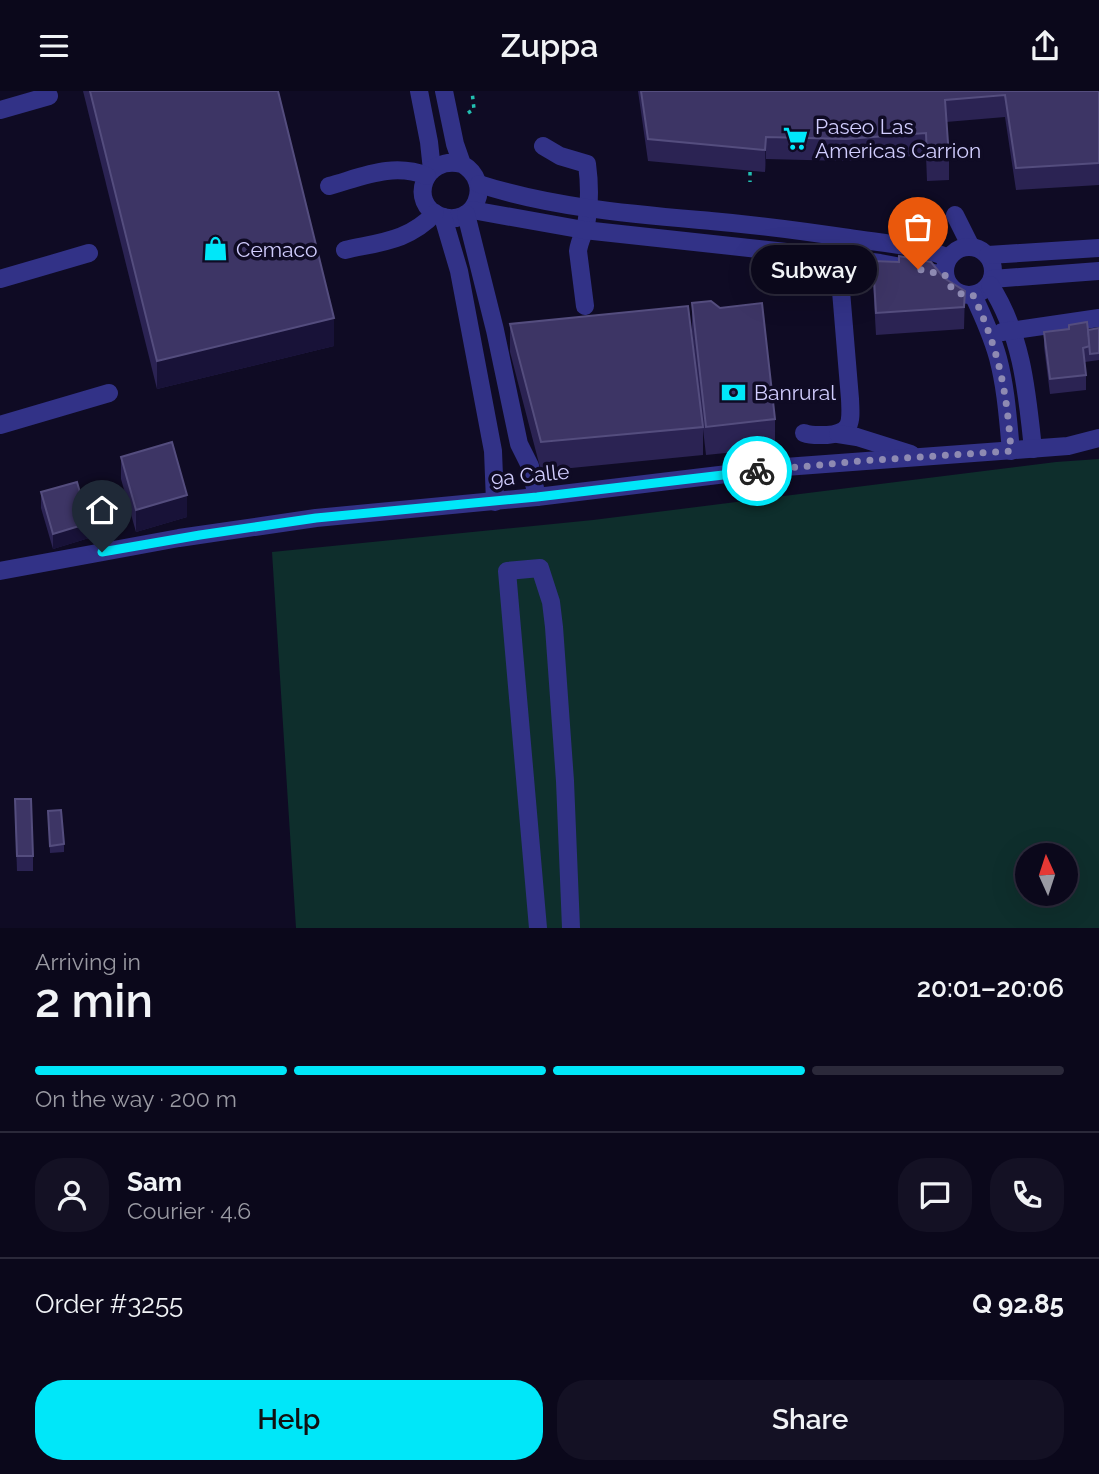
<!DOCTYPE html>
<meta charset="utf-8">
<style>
:root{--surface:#0b081b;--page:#141124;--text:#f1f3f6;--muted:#9a9aa3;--line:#2b293a;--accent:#00e7f9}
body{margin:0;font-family:Raleway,sans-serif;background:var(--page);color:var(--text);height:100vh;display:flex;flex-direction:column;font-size:26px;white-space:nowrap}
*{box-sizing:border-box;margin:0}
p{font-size:23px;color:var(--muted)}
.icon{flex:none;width:38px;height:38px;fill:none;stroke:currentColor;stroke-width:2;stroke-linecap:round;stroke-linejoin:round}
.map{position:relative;height:837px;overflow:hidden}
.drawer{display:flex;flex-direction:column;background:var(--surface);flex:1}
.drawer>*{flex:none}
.needle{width:46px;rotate:357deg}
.tools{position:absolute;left:1015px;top:752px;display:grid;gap:14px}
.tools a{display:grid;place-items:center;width:63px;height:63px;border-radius:50%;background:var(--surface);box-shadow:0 7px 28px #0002,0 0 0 2px var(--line);font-size:35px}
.pin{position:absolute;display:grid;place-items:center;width:60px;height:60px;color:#fff;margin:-72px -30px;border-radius:50% 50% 50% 0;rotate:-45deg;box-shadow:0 0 7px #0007}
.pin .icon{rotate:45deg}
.courier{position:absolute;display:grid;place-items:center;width:70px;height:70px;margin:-35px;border:5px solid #00e7f9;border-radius:50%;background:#fff;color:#222;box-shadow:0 2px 9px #0007}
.bubble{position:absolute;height:49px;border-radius:24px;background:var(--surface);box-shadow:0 7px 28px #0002,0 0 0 2px var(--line);font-size:23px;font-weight:600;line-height:49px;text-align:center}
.overview em{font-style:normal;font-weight:600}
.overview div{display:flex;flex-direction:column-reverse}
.overview{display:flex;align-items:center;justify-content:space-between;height:119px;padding:0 35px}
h1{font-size:46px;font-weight:600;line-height:52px}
.bar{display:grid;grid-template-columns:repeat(4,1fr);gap:10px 7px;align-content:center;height:84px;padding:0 35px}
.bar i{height:9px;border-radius:5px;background:var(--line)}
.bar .current{background:var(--accent)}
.bar p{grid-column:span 4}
.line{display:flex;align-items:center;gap:18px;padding:0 35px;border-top:2px solid var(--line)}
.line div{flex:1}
.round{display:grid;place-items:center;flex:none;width:74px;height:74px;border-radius:28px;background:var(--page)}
.primary-button{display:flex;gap:14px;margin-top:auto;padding:14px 35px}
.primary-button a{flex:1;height:80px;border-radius:28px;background:var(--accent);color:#111;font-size:28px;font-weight:600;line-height:80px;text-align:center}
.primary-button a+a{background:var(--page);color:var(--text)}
header{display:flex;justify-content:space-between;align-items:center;height:91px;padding:0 35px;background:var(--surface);font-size:32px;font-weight:600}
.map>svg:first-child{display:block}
</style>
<header><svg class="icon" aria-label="menu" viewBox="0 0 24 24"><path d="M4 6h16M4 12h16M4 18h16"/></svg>Zuppa<svg class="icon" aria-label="share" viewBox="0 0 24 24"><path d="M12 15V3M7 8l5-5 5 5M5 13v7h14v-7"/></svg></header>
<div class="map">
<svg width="1099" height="837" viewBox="0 0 1099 837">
<rect width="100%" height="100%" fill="#0f0b24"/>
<path fill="#0e2e2c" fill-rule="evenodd" d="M1099 368V837H296L272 461 593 429 1056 371ZM1027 765H1066V803H1027Z"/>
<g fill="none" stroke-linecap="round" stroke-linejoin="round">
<g stroke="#22bfb1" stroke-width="3.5" stroke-dasharray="3.5 5" stroke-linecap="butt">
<polyline points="468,22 474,18 472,0"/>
<polyline points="750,81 750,91"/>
</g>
<g stroke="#323287" stroke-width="18">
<polyline points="419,0 429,51 432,79"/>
<path d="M444 0 455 53 462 73C495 92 474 138 440 125 408 113 423 63 462 73"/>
<polyline points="0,19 49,5"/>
<path d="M543 55 560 65 587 73C590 95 590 116 585 138 582 146 579 152 578 160L585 215"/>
<path d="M479 93C554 117 632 123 711 130 757 134 803 140 849 147 879 152 921 154 948 167"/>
<path d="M329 95C362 86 393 71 427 85"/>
<polyline points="472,119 584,139 841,167 880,172 945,184"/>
<polyline points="466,123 495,239 519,353 530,375 537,406"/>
<polyline points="955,124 971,156"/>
<polyline points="443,126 459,180 493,360 495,411"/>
<circle cx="969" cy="180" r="24"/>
<path d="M345 159C380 151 409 150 435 122"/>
<polyline points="988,164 1099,157"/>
<polyline points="0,188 89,162"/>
<polyline points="992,188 1099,180"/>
<path d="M990 194C1022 243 1027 301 1033 358"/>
<path d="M973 204C983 225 992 245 998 267 1006 297 1008 329 1011 360"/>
<polyline points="1002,241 1099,227"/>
<polyline points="0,334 109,302"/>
<path d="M804 342C812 345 819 344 827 344 853 342 851 330 850 308L841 200"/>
<polyline points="838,343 857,346 911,363"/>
<polyline points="0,480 179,447 316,427 537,406 785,376 1068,355 1099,347"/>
<polyline points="538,837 507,480 540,477 551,511 554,536 565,690 571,837"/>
</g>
</g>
<g fill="#2b2353">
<polygon points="83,0 278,0 334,255 157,298"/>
<polygon points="638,0 1099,0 1099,94 1016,99 1005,26 946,31 949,66 949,89 927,90 926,64 846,70 766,68 765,81 648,70"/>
<polygon points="899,165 944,187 965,200 964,238 876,244 873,192 873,170 899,171"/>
<polygon points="692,212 775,328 775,357 706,364 703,338 703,364 541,380 510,261 510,233 700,316 692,241"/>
<polygon points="1099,237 1099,269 1085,271 1086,284 1086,299 1050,303 1044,256 1044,241"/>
<polygon points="121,366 187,426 136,441 121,388"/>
<polygon points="41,401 89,447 53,458 41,417"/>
<polygon points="48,720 64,753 64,761 50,762"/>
<polygon points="15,723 33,765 33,780 17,780"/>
</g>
<g fill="#181238">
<polygon points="766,46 766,68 765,81 765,59"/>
<polygon points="334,227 334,255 157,298 157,270"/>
<polygon points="187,404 187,426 136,441 136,419"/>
<polygon points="89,432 89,447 53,458 53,443"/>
</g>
<g fill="#3d3565" stroke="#544d7e" stroke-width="2">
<polygon points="90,0 278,0 334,227 157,270"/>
<polygon points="641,0 1099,0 1099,72 1016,77 1005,4 945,9 949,66 927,68 926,42 846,48 766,46 765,59 648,48"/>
<polygon points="899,165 931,171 944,187 965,200 964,216 876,222 873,170 899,171"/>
<polygon points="711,210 720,217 762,212 775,328 706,336 692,212"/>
<polygon points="688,215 703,336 541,351 510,233"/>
<polygon points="1087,231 1090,255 1083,257 1086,284 1050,288 1044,241 1069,238 1069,234"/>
<polygon points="1099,237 1099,262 1090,263 1088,239"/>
<polygon points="172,351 187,404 136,419 121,366"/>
<polygon points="77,391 89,432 53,443 41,401"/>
<polygon points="15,708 31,708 33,765 17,765"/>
<polygon points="61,719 64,753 50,755 48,720"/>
</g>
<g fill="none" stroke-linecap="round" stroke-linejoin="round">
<path stroke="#8e8ab2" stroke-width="7" stroke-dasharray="0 12.6" d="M757 380 860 370 1011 360C1007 302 999 258 973 204 958 205 949 198 945 184L918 178"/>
<polyline stroke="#00e7f9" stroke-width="9" points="102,461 200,444 316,427 537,406 757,380"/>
</g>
<defs>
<symbol id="supermarket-bare" viewBox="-9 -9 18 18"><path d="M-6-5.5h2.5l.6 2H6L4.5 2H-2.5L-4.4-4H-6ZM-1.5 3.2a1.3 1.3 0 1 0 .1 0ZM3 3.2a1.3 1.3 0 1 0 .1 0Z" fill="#00e7f9" stroke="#0f0b24" stroke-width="2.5" paint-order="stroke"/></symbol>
<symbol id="shop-bare" viewBox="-9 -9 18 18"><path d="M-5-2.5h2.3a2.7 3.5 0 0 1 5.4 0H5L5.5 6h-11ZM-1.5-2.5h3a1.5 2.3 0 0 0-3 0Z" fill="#00e7f9" stroke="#0f0b24" stroke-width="2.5" paint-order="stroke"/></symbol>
<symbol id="bank-bare" viewBox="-9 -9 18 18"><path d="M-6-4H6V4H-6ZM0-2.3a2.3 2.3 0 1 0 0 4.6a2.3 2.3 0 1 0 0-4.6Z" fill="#00e7f9" stroke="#0f0b24" stroke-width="2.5" paint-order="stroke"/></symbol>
</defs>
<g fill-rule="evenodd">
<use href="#supermarket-bare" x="778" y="30" width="35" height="35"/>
<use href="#shop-bare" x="198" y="140" width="35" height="35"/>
<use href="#bank-bare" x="716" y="284" width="35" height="35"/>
</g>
<g text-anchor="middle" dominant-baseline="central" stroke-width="7" stroke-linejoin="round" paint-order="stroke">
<g font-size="21" fill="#d2ceff" stroke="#0f0b24" text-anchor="start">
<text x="815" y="35">Paseo Las<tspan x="815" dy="24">Americas Carrion</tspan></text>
<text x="236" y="158">Cemaco</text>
<text x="754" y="301">Banrural</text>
</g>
<g font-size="21" fill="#d2ceff" stroke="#0f0b24">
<text transform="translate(530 384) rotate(-6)">9a Calle</text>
</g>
</g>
</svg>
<div class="tools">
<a><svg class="needle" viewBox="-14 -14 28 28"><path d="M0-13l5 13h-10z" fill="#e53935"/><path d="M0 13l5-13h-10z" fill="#9a9aa3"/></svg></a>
</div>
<div class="pin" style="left:918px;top:178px;background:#ea580c"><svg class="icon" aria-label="bag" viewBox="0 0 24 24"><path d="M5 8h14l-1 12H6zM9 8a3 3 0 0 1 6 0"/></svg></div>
<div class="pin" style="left:102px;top:461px;background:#1f2937"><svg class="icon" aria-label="home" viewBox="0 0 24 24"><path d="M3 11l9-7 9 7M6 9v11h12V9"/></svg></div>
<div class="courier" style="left:757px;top:380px"><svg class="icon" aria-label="bike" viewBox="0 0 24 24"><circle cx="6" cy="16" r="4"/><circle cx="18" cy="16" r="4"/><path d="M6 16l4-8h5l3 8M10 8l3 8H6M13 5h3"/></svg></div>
<div class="bubble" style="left:751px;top:154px;width:126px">Subway</div>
</div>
<section class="drawer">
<div class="overview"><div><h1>2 min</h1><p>Arriving in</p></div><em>20:01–20:06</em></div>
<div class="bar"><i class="current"></i><i class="current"></i><i class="current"></i><i></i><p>On the way · 200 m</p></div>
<div class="line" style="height:126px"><a class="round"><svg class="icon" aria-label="person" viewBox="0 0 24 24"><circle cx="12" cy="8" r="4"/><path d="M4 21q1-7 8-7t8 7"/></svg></a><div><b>Sam</b><p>Courier · 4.6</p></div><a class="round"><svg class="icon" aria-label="chat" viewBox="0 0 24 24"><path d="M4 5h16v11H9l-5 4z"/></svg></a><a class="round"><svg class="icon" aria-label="phone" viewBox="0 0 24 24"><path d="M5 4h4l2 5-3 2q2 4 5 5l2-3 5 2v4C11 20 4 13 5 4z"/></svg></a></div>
<div class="line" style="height:91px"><div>Order #3255</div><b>Q 92.85</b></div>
<div class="primary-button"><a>Help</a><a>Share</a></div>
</section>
